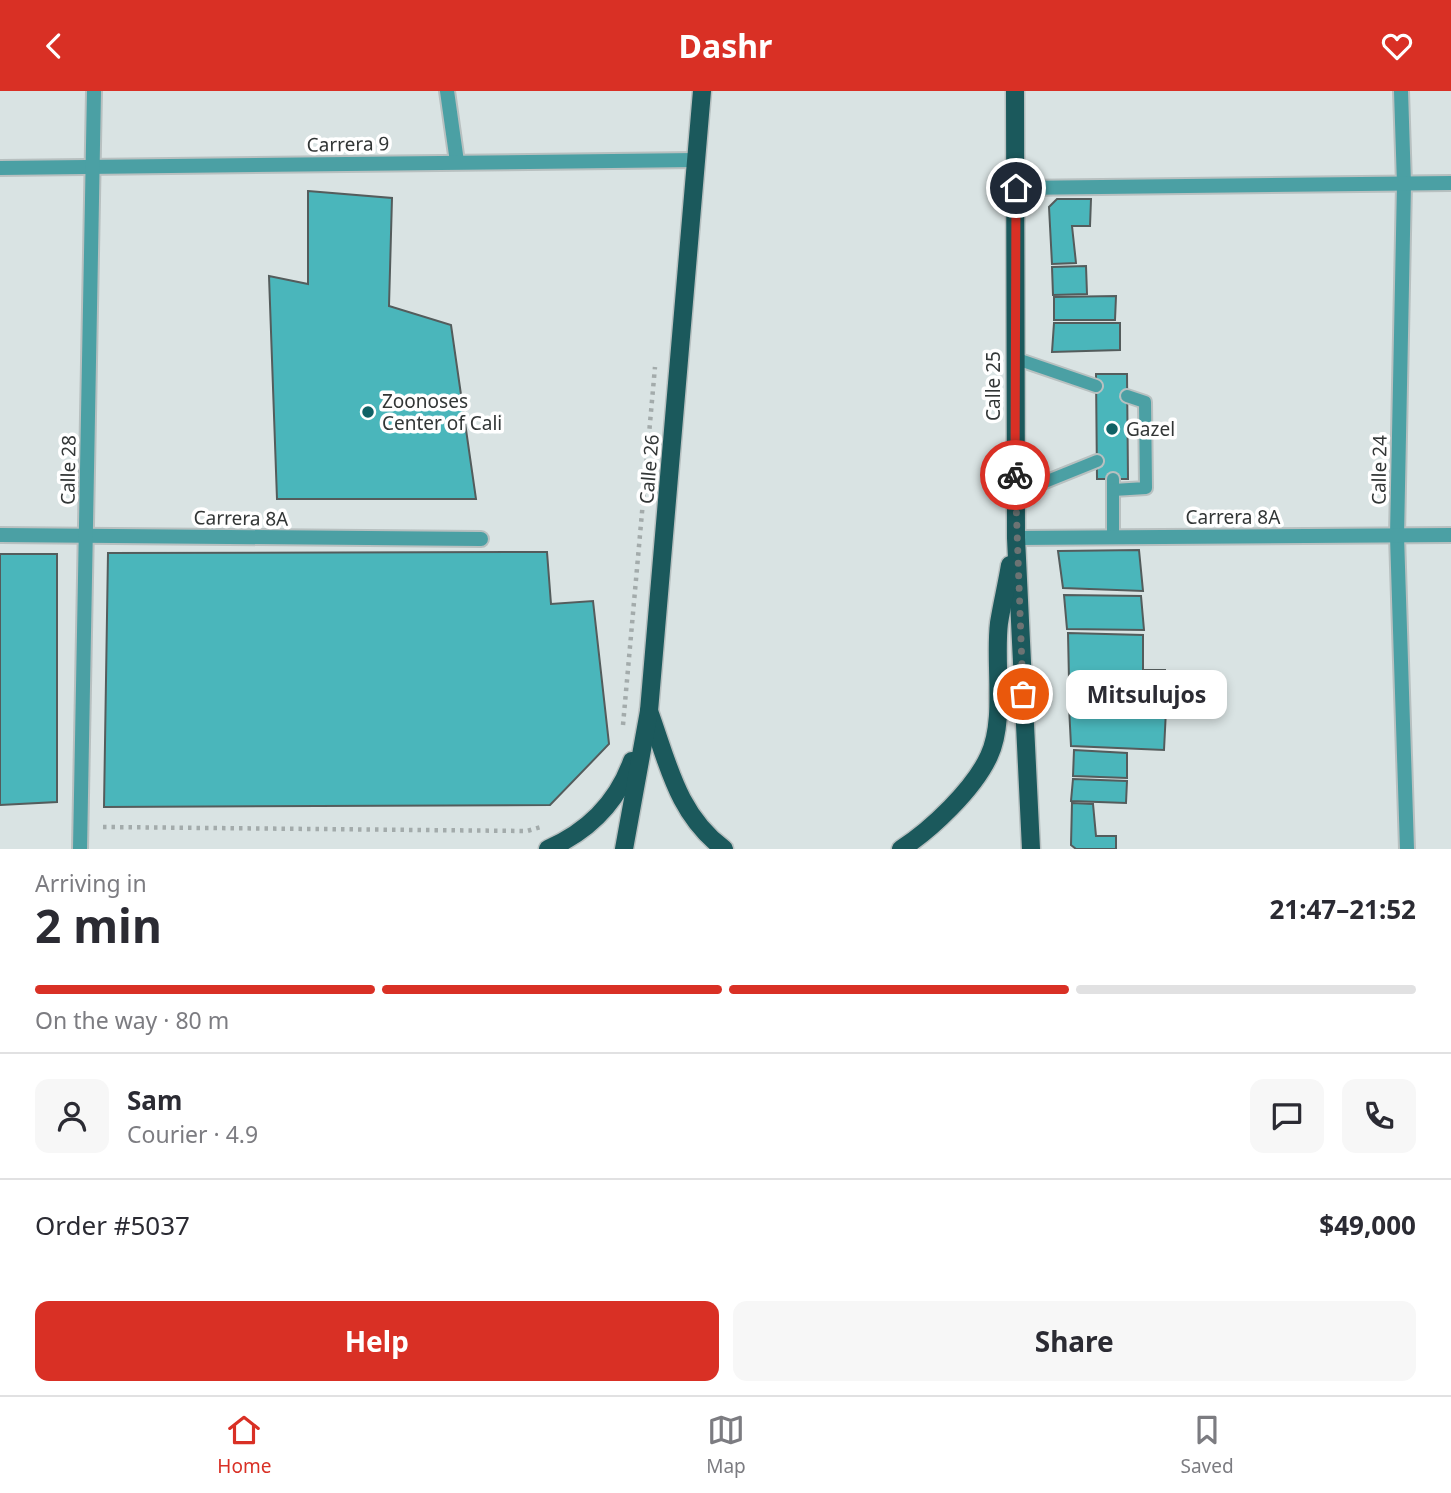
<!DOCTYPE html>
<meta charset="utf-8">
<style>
:root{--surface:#fff;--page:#f7f7f7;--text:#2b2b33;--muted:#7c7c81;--line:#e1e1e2;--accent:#d93025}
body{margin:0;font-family:"Noto Sans",sans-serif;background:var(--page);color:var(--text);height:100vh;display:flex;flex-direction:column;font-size:26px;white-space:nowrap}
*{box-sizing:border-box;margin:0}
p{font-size:23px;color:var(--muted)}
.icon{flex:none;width:38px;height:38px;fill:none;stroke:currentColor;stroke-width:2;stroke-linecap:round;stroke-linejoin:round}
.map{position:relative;height:758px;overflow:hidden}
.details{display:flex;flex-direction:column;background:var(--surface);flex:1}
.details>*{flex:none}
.pin{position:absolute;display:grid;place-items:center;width:60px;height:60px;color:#fff;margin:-30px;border:4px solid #fff;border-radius:50%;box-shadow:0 2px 7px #0007}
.courier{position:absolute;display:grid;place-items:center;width:70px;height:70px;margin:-35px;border:5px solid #d93025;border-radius:50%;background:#fff;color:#222;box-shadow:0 2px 9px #0007}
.bubble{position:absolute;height:49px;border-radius:14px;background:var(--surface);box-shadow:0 4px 10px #0003;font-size:23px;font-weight:700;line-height:49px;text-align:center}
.headline em{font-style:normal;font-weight:700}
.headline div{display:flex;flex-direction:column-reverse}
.headline{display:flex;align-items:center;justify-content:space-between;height:119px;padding:0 35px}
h1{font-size:46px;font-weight:700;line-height:52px}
.bar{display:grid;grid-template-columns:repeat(4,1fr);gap:10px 7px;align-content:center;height:84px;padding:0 35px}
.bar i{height:9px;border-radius:5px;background:var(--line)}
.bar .active{background:var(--accent)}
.bar p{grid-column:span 4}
.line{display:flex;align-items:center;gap:18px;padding:0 35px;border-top:2px solid var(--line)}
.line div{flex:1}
.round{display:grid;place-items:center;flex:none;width:74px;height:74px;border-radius:14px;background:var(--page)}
.action{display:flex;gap:14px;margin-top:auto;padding:14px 35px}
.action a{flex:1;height:80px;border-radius:14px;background:var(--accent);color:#fff;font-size:28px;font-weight:700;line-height:80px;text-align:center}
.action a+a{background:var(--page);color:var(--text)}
header{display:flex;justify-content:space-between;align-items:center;height:91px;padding:0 35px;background:var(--accent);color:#fff;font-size:32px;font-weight:700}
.tabs{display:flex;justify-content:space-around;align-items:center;height:98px;border-top:2px solid var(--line);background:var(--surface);font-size:19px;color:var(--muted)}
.tabs a{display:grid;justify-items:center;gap:4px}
.tabs .active{color:var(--accent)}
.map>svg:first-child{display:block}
</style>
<header><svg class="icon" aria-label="back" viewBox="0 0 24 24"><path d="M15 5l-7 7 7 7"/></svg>Dashr<svg class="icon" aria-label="heart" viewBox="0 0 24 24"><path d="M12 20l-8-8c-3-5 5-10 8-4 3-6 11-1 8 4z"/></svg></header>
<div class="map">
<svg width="1451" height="758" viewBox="0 0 1451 758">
<rect width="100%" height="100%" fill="#d9e3e3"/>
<g fill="#4ab6bb" stroke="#545c5c" stroke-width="2">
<polygon points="308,100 392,107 389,215 451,234 476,408 277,408 269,185 308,193"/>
<polygon points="1057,108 1091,108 1090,135 1072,135 1076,172 1052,173 1049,116"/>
<polygon points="1086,175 1087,203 1053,204 1052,176"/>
<polygon points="1116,205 1115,229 1054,229 1054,206"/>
<polygon points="1054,232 1120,232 1120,259 1052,261"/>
<polygon points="1096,283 1127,283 1128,388 1097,388"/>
<polygon points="1139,459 1143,500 1063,497 1058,460"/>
<polygon points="547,461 551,513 593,510 609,653 550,714 104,716 108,462"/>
<polygon points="0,463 57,463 57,711 0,714"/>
<polygon points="1064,504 1141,505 1144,539 1067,538"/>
<polygon points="1068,542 1143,544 1143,579 1165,579 1165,592 1069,589"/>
<polygon points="1068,595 1167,599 1164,659 1071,655"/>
<polygon points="1074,659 1127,662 1127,687 1073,685"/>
<polygon points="1073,688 1127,690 1126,712 1071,710"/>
<polygon points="1072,712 1093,713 1096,745 1116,745 1116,758 1076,758 1071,754"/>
</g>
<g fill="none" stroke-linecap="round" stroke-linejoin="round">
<defs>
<g id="lane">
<polyline points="1014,267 1096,295"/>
<polyline points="1113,388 1113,445"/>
<polyline points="1113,399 1146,397 1145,311 1127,305"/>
<polyline points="1015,403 1097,370"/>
</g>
<g id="street">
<polyline points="447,0 457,71"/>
<polyline points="1401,0 1404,93 1397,445 1407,758"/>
<polyline points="0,77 696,69"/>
<polyline points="1016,97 1451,92"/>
<polyline points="0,444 481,448"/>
<polyline points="1016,447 1451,444"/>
<polyline points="80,758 94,0"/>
</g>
<g id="primary">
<polyline points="1015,0 1016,447 1031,758"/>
<path d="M649 620C668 672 677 723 724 758"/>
<path d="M548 758C589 740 617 712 632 670"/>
<polyline points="624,758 649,620 702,0"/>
<path d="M901 758C931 739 974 698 989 665 1006 629 994 572 999 532 1002 513 1007 493 1010 474"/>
</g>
</defs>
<use href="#lane" stroke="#b8c0c0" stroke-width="16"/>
<use href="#street" stroke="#b8c0c0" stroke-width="18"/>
<use href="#primary" stroke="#b8c0c0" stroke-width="21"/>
<g stroke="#a3abab" stroke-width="4.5" stroke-dasharray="3.5 5" stroke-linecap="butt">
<polyline points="623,634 655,276"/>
<polyline points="103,736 527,740 541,736"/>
</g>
<use href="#lane" stroke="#4ba0a4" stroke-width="12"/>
<use href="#street" stroke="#4ba0a4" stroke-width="14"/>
<use href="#primary" stroke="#1b595c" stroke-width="18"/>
</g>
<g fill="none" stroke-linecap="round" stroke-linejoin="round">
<polyline stroke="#6c7373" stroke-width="7" stroke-dasharray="0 12.6" points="1015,384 1023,603"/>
<polyline stroke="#d93025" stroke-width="9" points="1015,384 1016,97"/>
</g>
<g fill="#106165" stroke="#fff" stroke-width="2.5">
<circle cx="368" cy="321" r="7"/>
<circle cx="1112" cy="338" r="7"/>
</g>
<g text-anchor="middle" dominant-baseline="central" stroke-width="7" stroke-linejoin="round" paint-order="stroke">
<g font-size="19" fill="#323636" stroke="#fff">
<text transform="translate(348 53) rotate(-1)">Carrera 9</text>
<text transform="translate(993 295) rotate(-90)">Calle 25</text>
<text transform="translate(649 378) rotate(-85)">Calle 26</text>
<text transform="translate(68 379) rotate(-89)">Calle 28</text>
<text transform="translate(1379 379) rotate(-89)">Calle 24</text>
<text x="1233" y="426">Carrera 8A</text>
<text transform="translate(241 427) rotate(1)">Carrera 8A</text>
</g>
<g font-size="19" fill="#323636" stroke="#fff" text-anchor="start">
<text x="382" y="310">Zoonoses<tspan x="382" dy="22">Center of Cali</tspan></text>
<text x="1126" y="338">Gazel</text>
</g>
</g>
</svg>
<div class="pin" style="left:1023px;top:603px;background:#ea580c"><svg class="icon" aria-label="bag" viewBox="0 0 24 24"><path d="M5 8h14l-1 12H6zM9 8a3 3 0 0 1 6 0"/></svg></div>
<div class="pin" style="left:1016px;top:97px;background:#1f2937"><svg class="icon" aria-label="home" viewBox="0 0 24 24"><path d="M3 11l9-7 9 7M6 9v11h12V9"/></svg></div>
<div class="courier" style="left:1015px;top:384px"><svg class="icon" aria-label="bike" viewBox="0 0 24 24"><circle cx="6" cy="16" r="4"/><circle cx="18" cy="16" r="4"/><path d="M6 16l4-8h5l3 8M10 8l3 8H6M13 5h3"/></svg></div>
<div class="bubble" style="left:1066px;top:579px;width:161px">Mitsulujos</div>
</div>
<section class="details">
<div class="headline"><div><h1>2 min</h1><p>Arriving in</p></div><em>21:47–21:52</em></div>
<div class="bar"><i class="active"></i><i class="active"></i><i class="active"></i><i></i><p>On the way · 80 m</p></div>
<div class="line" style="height:126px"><a class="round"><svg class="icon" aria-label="person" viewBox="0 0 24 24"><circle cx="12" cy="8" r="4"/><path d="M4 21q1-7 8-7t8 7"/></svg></a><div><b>Sam</b><p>Courier · 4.9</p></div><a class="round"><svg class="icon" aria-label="chat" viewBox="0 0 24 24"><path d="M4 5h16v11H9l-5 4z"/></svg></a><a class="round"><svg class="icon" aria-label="phone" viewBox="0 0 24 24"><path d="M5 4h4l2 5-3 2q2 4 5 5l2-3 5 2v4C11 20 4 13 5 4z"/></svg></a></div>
<div class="line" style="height:91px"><div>Order #5037</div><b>$49,000</b></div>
<div class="action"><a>Help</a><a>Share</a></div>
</section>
<nav class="tabs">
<a class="active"><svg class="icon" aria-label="home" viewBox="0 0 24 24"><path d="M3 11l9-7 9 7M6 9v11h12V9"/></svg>Home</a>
<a><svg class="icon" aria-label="map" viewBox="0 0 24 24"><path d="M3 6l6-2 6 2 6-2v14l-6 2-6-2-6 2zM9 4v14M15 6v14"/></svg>Map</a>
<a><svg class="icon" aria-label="saved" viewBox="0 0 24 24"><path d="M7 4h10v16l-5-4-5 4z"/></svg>Saved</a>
</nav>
